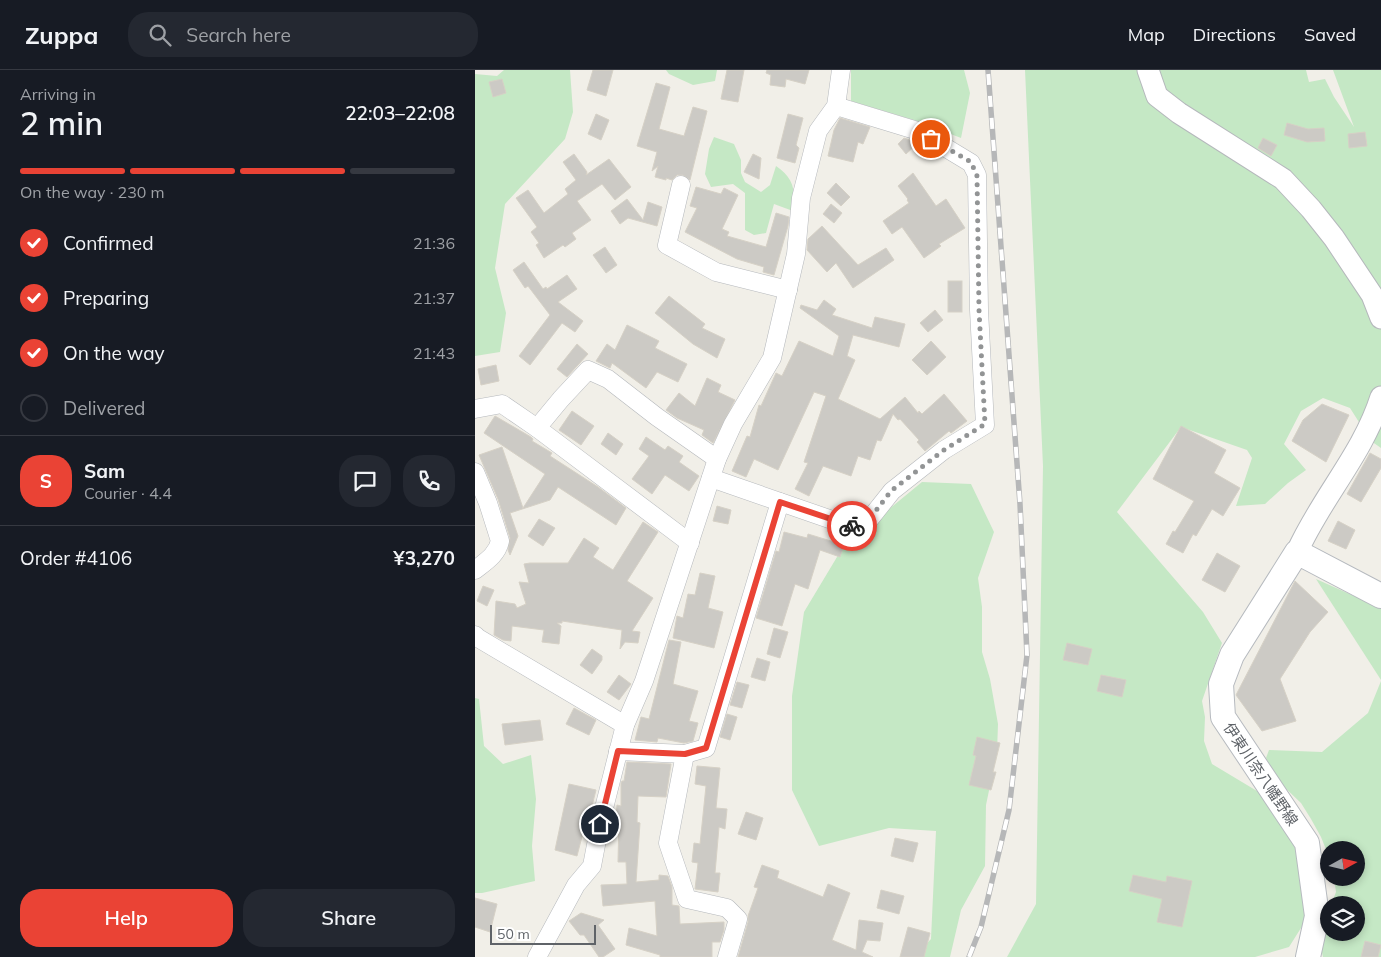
<!DOCTYPE html>
<meta charset="utf-8">
<style>
:root{--surface:#171b24;--page:#242831;--text:#f1f3f6;--muted:#9ea1a6;--line:#363941;--accent:#ea4335}
body{margin:0;font-family:Mulish,"Noto Sans JP",sans-serif;background:var(--page);color:var(--text);height:100vh;display:flex;flex-direction:column;font-size:19px;white-space:nowrap}
*{box-sizing:border-box;margin:0}
p{font-size:16px;color:var(--muted)}
.icon{flex:none;width:28px;height:28px;fill:none;stroke:currentColor;stroke-width:2;stroke-linecap:round;stroke-linejoin:round}
.map{position:relative;flex:1;overflow:hidden}
.drawer{display:flex;flex-direction:column;background:var(--surface);width:475px}
.drawer>*{flex:none}
.needle{width:32px;rotate:82deg}
.buttons{position:absolute;left:845px;top:771px;display:grid;gap:10px}
.buttons a{display:grid;place-items:center;width:45px;height:45px;border-radius:50%;background:var(--surface);box-shadow:0 2px 8px #0003;font-size:25px}
.scale{position:absolute;left:15px;bottom:12px;width:106px;box-sizing:border-box;padding-left:5px;border:2px solid #5f6368;border-top:0;font-size:14px;line-height:18px;white-space:nowrap;color:#5f6368;-webkit-text-stroke:4px #fff;paint-order:stroke}
.pin{position:absolute;display:grid;place-items:center;width:42px;height:42px;color:#fff;margin:-21px;border:2px solid #fff;border-radius:50%;box-shadow:0 1px 5px #0007}
.courier{position:absolute;display:grid;place-items:center;width:50px;height:50px;margin:-25px;border:4px solid #ea4335;border-radius:50%;background:#fff;color:#222;box-shadow:0 1px 6px #0007}
.summary em{font-style:normal;font-weight:600}
.summary div{display:flex;flex-direction:column-reverse}
.summary{display:flex;align-items:center;justify-content:space-between;height:85px;padding:0 20px}
h1{font-size:32px;font-weight:600;line-height:38px}
.bar{display:grid;grid-template-columns:repeat(4,1fr);gap:8px 5px;align-content:center;height:60px;padding:0 20px}
.bar i{height:6px;border-radius:4px;background:var(--line)}
.bar .selected{background:var(--accent)}
.bar p{grid-column:span 4}
.line{display:flex;align-items:center;gap:12px;padding:0 20px;border-top:1px solid var(--line)}
.line div{flex:1}
.round{display:grid;place-items:center;flex:none;width:52px;height:52px;border-radius:20px;background:var(--page)}
ol{padding:0 20px;list-style:none}
li{display:flex;align-items:center;gap:15px;height:55px}
li p{margin-inline-start:auto}
li .icon{padding:5px;border-radius:50%;background:var(--accent);color:#fff;stroke-width:4}
li:last-child{color:var(--muted)}
li i{width:28px;height:28px;border:2px solid var(--line);border-radius:50%}
.primary-button{display:flex;gap:10px;margin-top:auto;padding:10px 20px}
.primary-button a{flex:1;height:58px;border-radius:20px;background:var(--accent);color:#fff;font-size:20px;font-weight:600;line-height:58px;text-align:center}
.primary-button a+a{background:var(--page);color:var(--text)}
header{display:flex;align-items:center;gap:30px;box-sizing:border-box;height:70px;padding:0 25px;background:var(--surface);border-bottom:1px solid var(--line)}
header strong{font-size:24px}
nav{display:flex;gap:28px;margin-inline-start:auto;font-size:18px}
.search{width:350px;height:45px;background:var(--page);display:flex;align-items:center;gap:12px;box-sizing:border-box;padding:0 18px;border-radius:20px;color:var(--muted);font-size:19px}
main{display:flex;flex:1;min-height:0}
.map>svg:first-child{display:block}
</style>
<header>
<strong>Zuppa</strong>
<div class="search"><svg class="icon" aria-label="search" viewBox="0 0 24 24"><circle cx="10" cy="10" r="6"/><path d="M15 15l6 6"/></svg>Search here</div>
<nav><a>Map</a><a>Directions</a><a>Saved</a></nav>
</header>
<main>
<section class="drawer">
<div class="summary"><div><h1>2 min</h1><p>Arriving in</p></div><em>22:03–22:08</em></div>
<div class="bar"><i class="selected"></i><i class="selected"></i><i class="selected"></i><i></i><p>On the way · 230 m</p></div>
<ol>
<li><svg class="icon" aria-label="check" viewBox="0 0 24 24"><path d="M5 12l5 5 9-10"/></svg>Confirmed<p>21:36</p></li>
<li><svg class="icon" aria-label="check" viewBox="0 0 24 24"><path d="M5 12l5 5 9-10"/></svg>Preparing<p>21:37</p></li>
<li><svg class="icon" aria-label="check" viewBox="0 0 24 24"><path d="M5 12l5 5 9-10"/></svg>On the way<p>21:43</p></li>
<li><i></i>Delivered</li>
</ol>
<div class="line" style="height:90px"><b class="round" style="background:var(--accent);color:#fff">S</b><div><b>Sam</b><p>Courier · 4.4</p></div><a class="round"><svg class="icon" aria-label="chat" viewBox="0 0 24 24"><path d="M4 5h16v11H9l-5 4z"/></svg></a><a class="round"><svg class="icon" aria-label="phone" viewBox="0 0 24 24"><path d="M5 4h4l2 5-3 2q2 4 5 5l2-3 5 2v4C11 20 4 13 5 4z"/></svg></a></div>
<div class="line" style="height:65px"><div>Order #4106</div><b>¥3,270</b></div>
<div class="primary-button"><a>Help</a><a>Share</a></div>
</section>
<div class="map">
<svg width="906" height="887" viewBox="0 0 906 887">
<rect width="100%" height="100%" fill="#f1efe8"/>
<g fill="#c5e8c5">
<polygon points="29,0 95,0 98,42 90,69 30,134 20,198 31,243 25,282 0,286 0,4 22,6"/>
<polygon points="191,0 242,0 240,11 218,15 194,4"/>
<polygon points="376,0 489,0 495,23 486,68 442,51 376,31"/>
<polygon points="550,0 831,0 834,12 850,9 859,27 879,57 858,0 906,0 906,378 896,371 875,338 848,328 826,341 809,374 831,400 813,413 790,434 761,436 777,388 772,380 706,357 642,442 728,542 747,573 727,631 730,647 729,671 737,694 797,730 816,765 830,811 831,850 814,877 780,887 532,887 561,834 568,396"/>
<path d="M239 67 259 74 266 90V103L270 112 286 122 295 115 301 96C319 108 321 121 318 141L299 134 291 163 279 165 270 160V123L258 114 236 117 230 104 234 79Z"/>
<polygon points="447,412 496,414 519,462 503,508 507,537 507,582 515,609 523,654 522,682 511,735 510,796 486,840 475,887 439,887 456,869 461,761 414,758 344,776 317,720 317,626 329,542 368,477"/>
<polygon points="841,509 906,538 906,610"/>
<polygon points="906,611 906,887 848,887 844,870 854,839 854,862 881,862 881,835 856,835 861,822 859,808 881,808 881,780 854,780 854,787 846,767 836,749 826,733 804,712 791,688 794,680 847,682 893,643"/>
<polygon points="0,628 4,629 9,676 28,694 56,685 61,729 57,776 60,811 7,823 0,823"/>
</g>
<g fill="#cccac5" stroke="#d6d1c6">
<polygon points="118,0 138,0 131,26 112,20"/>
<polygon points="252,0 269,0 263,32 246,29"/>
<polygon points="292,0 334,0 330,14 311,9 310,17 295,15 296,5 291,3"/>
<polygon points="27,9 31,23 18,27 14,12"/>
<polygon points="181,13 195,17 184,59 209,66 218,37 232,41 215,110 208,105 202,105 197,110 191,108 191,110 180,107 183,96 177,101 182,82 162,76"/>
<polygon points="121,44 134,50 126,70 113,64"/>
<polygon points="313,44 328,48 321,75 324,78 320,93 302,88"/>
<polygon points="365,48 395,57 388,74 383,72 378,92 353,86 359,60"/>
<polygon points="812,53 833,59 849,58 850,71 832,72 809,65"/>
<polygon points="890,62 892,76 874,78 873,64"/>
<polygon points="429,68 443,73 431,84 423,74"/>
<polygon points="788,68 802,75 796,86 783,78"/>
<polygon points="99,84 112,102 111,105 134,89 156,117 140,130 127,114 102,131 116,150 97,163 101,169 90,177 88,175 69,188 61,175 64,173 56,162 62,157 41,128 53,120 69,143 93,124 90,119 101,110 88,92"/>
<polygon points="278,84 286,88 284,109 269,102"/>
<polygon points="438,103 461,136 471,129 490,158 464,174 466,176 449,188 427,157 417,164 408,151 434,133 432,130 433,129 423,116"/>
<polygon points="361,113 375,127 366,136 352,123"/>
<polygon points="221,117 246,124 249,118 263,125 247,159 254,162 252,166 291,177 301,143 314,147 313,156 299,205 288,202 289,197 262,189 210,162 222,138 215,136"/>
<polygon points="152,129 168,150 173,132 187,137 182,156 153,148 145,154 136,141"/>
<polygon points="356,134 367,143 359,153 348,144"/>
<polygon points="347,156 383,195 411,178 419,190 378,218 361,193 352,202 332,180 333,169"/>
<polygon points="130,177 142,195 131,203 118,185"/>
<polygon points="49,192 68,219 71,217 72,219 92,205 102,219 83,232 108,251 100,262 87,253 55,295 44,286 75,245 53,216 50,218 38,200"/>
<rect x="473" y="211" width="14" height="31"/>
<polygon points="194,226 230,254 227,258 250,269 242,288 218,274 180,243"/>
<polygon points="349,230 361,239 357,245 397,258 400,247 430,254 424,277 378,265 372,286 380,290 363,329 405,349 430,327 443,343 444,341 447,344 469,324 492,351 476,363 474,361 450,381 442,372 444,370 425,349 423,350 418,344 406,371 402,370 395,390 383,386 376,406 348,396 334,426 320,419 333,393 329,392 351,326 339,322 303,400 279,389 271,407 257,401 272,366 275,367 284,335 286,336 301,303 307,306 324,271 358,286 364,266 325,238 326,235 342,240"/>
<polygon points="460,240 468,250 453,262 445,253"/>
<polygon points="152,255 184,271 180,278 212,294 203,312 182,302 171,318 137,293 135,298 121,291 132,274 140,280"/>
<polygon points="456,271 471,287 452,305 437,290"/>
<polygon points="102,274 113,284 92,307 82,299"/>
<polygon points="21,295 24,311 6,315 3,299"/>
<polygon points="232,308 246,315 243,322 260,330 238,373 227,365 229,360 202,348 191,340 204,323 220,336"/>
<polygon points="847,334 874,345 851,392 817,371 828,350"/>
<polygon points="97,341 119,356 106,375 84,360"/>
<polygon points="20,346 56,367 58,369 57,371 77,383 75,386 123,417 151,438 141,455 83,417 75,430 35,443 43,466 35,485 33,480 35,468 23,429 4,385 27,377 48,438 70,404 9,363"/>
<polygon points="706,356 751,380 739,403 765,418 748,446 737,439 721,466 718,464 708,483 691,474 698,461 700,462 719,431 678,409"/>
<polygon points="133,363 148,374 141,385 126,374"/>
<polygon points="171,367 190,380 193,376 208,386 204,392 224,406 214,421 190,405 177,424 157,409 174,386 164,379"/>
<polygon points="895,383 906,389 906,398 886,432 872,424"/>
<polygon points="242,436 256,440 253,454 238,451"/>
<polygon points="64,449 80,458 68,476 53,466"/>
<polygon points="863,451 880,460 871,479 853,471"/>
<polygon points="168,452 183,462 152,511 178,528 157,561 165,562 163,573 150,572 145,579 147,560 87,551 87,553 82,553 86,556 84,574 67,572 69,560 37,556 36,571 28,570 19,565 21,531 40,534 42,538 51,534 44,512 54,513 49,494 55,493 93,493 109,468 124,478 118,487 138,500"/>
<polygon points="309,462 332,468 333,464 369,475 365,487 345,480 333,519 320,514 307,556 281,548 301,481 304,482"/>
<polygon points="742,483 765,496 750,522 727,510"/>
<polygon points="225,503 240,506 233,538 248,542 239,578 198,568 202,546 208,548 213,524 220,525"/>
<polygon points="820,511 853,542 835,562 805,609 821,651 787,661 761,625"/>
<polygon points="8,516 19,520 12,536 2,531"/>
<polygon points="299,558 313,562 305,588 292,584"/>
<polygon points="194,570 206,572 198,614 223,621 214,651 223,653 218,671 209,673 183,668 182,672 160,670 166,647 174,649"/>
<polygon points="592,573 617,579 613,595 588,590"/>
<polygon points="117,579 127,586 127,590 117,604 105,595"/>
<polygon points="282,588 295,592 290,611 276,607"/>
<polygon points="144,605 156,614 144,630 132,622"/>
<polygon points="626,605 651,610 647,627 622,621"/>
<polygon points="262,612 274,615 267,638 255,635"/>
<polygon points="99,638 121,650 114,665 91,654"/>
<polygon points="252,644 262,647 255,670 245,667"/>
<polygon points="65,650 68,670 30,675 27,654"/>
<polygon points="502,667 525,673 518,702 521,702 516,720 494,715 501,686 498,685"/>
<polygon points="152,692 196,694 191,727 163,726 162,752 165,753 161,812 184,810 184,805 193,806 197,817 197,835 204,836 205,854 249,852 249,860 245,872 237,872 237,887 185,887 185,885 151,875 154,858 182,866 180,831 128,836 126,815 152,814 151,792 143,792 144,748 141,748 142,735 146,736 146,713 147,711 149,711"/>
<polygon points="222,696 245,698 241,738 252,739 250,759 244,757 240,803 245,803 243,822 220,819 223,793 217,792 219,773 225,774 231,716 220,714"/>
<polygon points="94,714 121,720 113,752 111,751 102,786 80,780"/>
<polygon points="271,742 288,748 281,770 263,764"/>
<polygon points="420,768 443,773 438,792 416,786"/>
<polygon points="287,795 304,801 302,808 348,827 353,814 375,823 357,870 381,880 384,850 408,853 405,871 392,870 387,882 398,887 263,887 273,852 273,846 283,818 279,817"/>
<polygon points="658,805 691,812 692,806 717,811 707,857 682,852 687,829 654,821"/>
<polygon points="406,820 429,826 424,844 402,838"/>
<polygon points="0,828 22,834 15,862 0,857"/>
<polygon points="106,843 129,850 123,855 140,879 128,887 124,887 109,865 105,865 94,851"/>
<polygon points="433,857 455,863 449,887 425,887"/>
<polygon points="890,871 906,875 903,887 886,887"/>
</g>
<g fill="none" stroke-linecap="round" stroke-linejoin="round">
<defs>
<g id="minor">
<polyline points="206,115 192,175 241,202 313,220"/>
<polyline points="0,339 27,334 62,358 215,473"/>
<polyline points="62,358 86,329 113,300 133,309 182,347 242,389"/>
<path d="M0 402 13 433 25 471C22 485 10 492 0 500"/>
<polyline points="236,408 386,460 417,421 469,380 510,355 504,240 502,105 496,93 443,61 361,36"/>
<polyline points="0,565 3,568 150,655"/>
<polyline points="143,681 210,684 231,678 305,432"/>
<polyline points="210,684 193,773 212,829 252,838 263,849 252,887"/>
<polyline points="62,887 101,815 117,796 125,754 150,655 169,611 242,389 258,354 297,288 321,184 326,128 343,61 361,36 366,0"/>
</g>
<g id="tertiary">
<polyline points="673,0 682,26 704,43 808,109 836,139 859,168 897,225 906,248"/>
<path d="M822 482C846 428 888 384 906 327"/>
</g>
<polyline id="secondary" points="833,887 842,846 832,773 748,647 746,614 757,585 822,482 906,526"/>
</defs>
<use href="#minor" stroke="#b5b8bc" stroke-width="19"/>
<use href="#tertiary" stroke="#b5b8bc" stroke-width="23"/>
<use href="#secondary" stroke="#b6babf" stroke-width="26"/>
<use href="#minor" stroke="#fff" stroke-width="18"/>
<use href="#tertiary" stroke="#fff" stroke-width="21"/>
<use href="#secondary" stroke="#fff" stroke-width="24"/>
<defs>
<polyline id="rail" points="494,887 506,857 534,740 552,585 545,434 513,0"/>
</defs>
<use href="#rail" stroke="#b6b7b8" stroke-width="5.5"/>
<use href="#rail" stroke="#fff" stroke-width="4" stroke-dasharray="11" stroke-linecap="butt"/>
</g>
<g fill="none" stroke-linecap="round" stroke-linejoin="round">
<polyline stroke="#929495" stroke-width="5" stroke-dasharray="0 9" points="377,456 386,460 416,421 469,380 510,354 504,240 502,106 496,92 456,69"/>
<polyline stroke="#ea4335" stroke-width="6" points="125,754 143,681 210,684 231,678 305,432 377,456"/>
</g>
<g text-anchor="middle" dominant-baseline="central" stroke-width="5" stroke-linejoin="round" paint-order="stroke">
<g font-size="15" fill="#5f6368" stroke="#fff">
<text transform="translate(786 704) rotate(56)">伊東川奈八幡野線</text>
</g>
</g>
</svg>
<div class="buttons">
<a><svg class="needle" viewBox="-14 -14 28 28"><path d="M0-13l5 13h-10z" fill="#e53935"/><path d="M0 13l5-13h-10z" fill="#9ea1a6"/></svg></a>
<a><svg class="icon" aria-label="layers" viewBox="0 0 24 24"><path d="M12 4l9 5-9 5-9-5zM3 14l9 5 9-5"/></svg></a>
</div>
<div class="scale">50 m</div>
<div class="pin" style="left:456px;top:69px;background:#ea580c"><svg class="icon" aria-label="bag" viewBox="0 0 24 24"><path d="M5 8h14l-1 12H6zM9 8a3 3 0 0 1 6 0"/></svg></div>
<div class="pin" style="left:125px;top:754px;background:#1f2937"><svg class="icon" aria-label="home" viewBox="0 0 24 24"><path d="M3 11l9-7 9 7M6 9v11h12V9"/></svg></div>
<div class="courier" style="left:377px;top:456px"><svg class="icon" aria-label="bike" viewBox="0 0 24 24"><circle cx="6" cy="16" r="4"/><circle cx="18" cy="16" r="4"/><path d="M6 16l4-8h5l3 8M10 8l3 8H6M13 5h3"/></svg></div>
</div>
</main>
